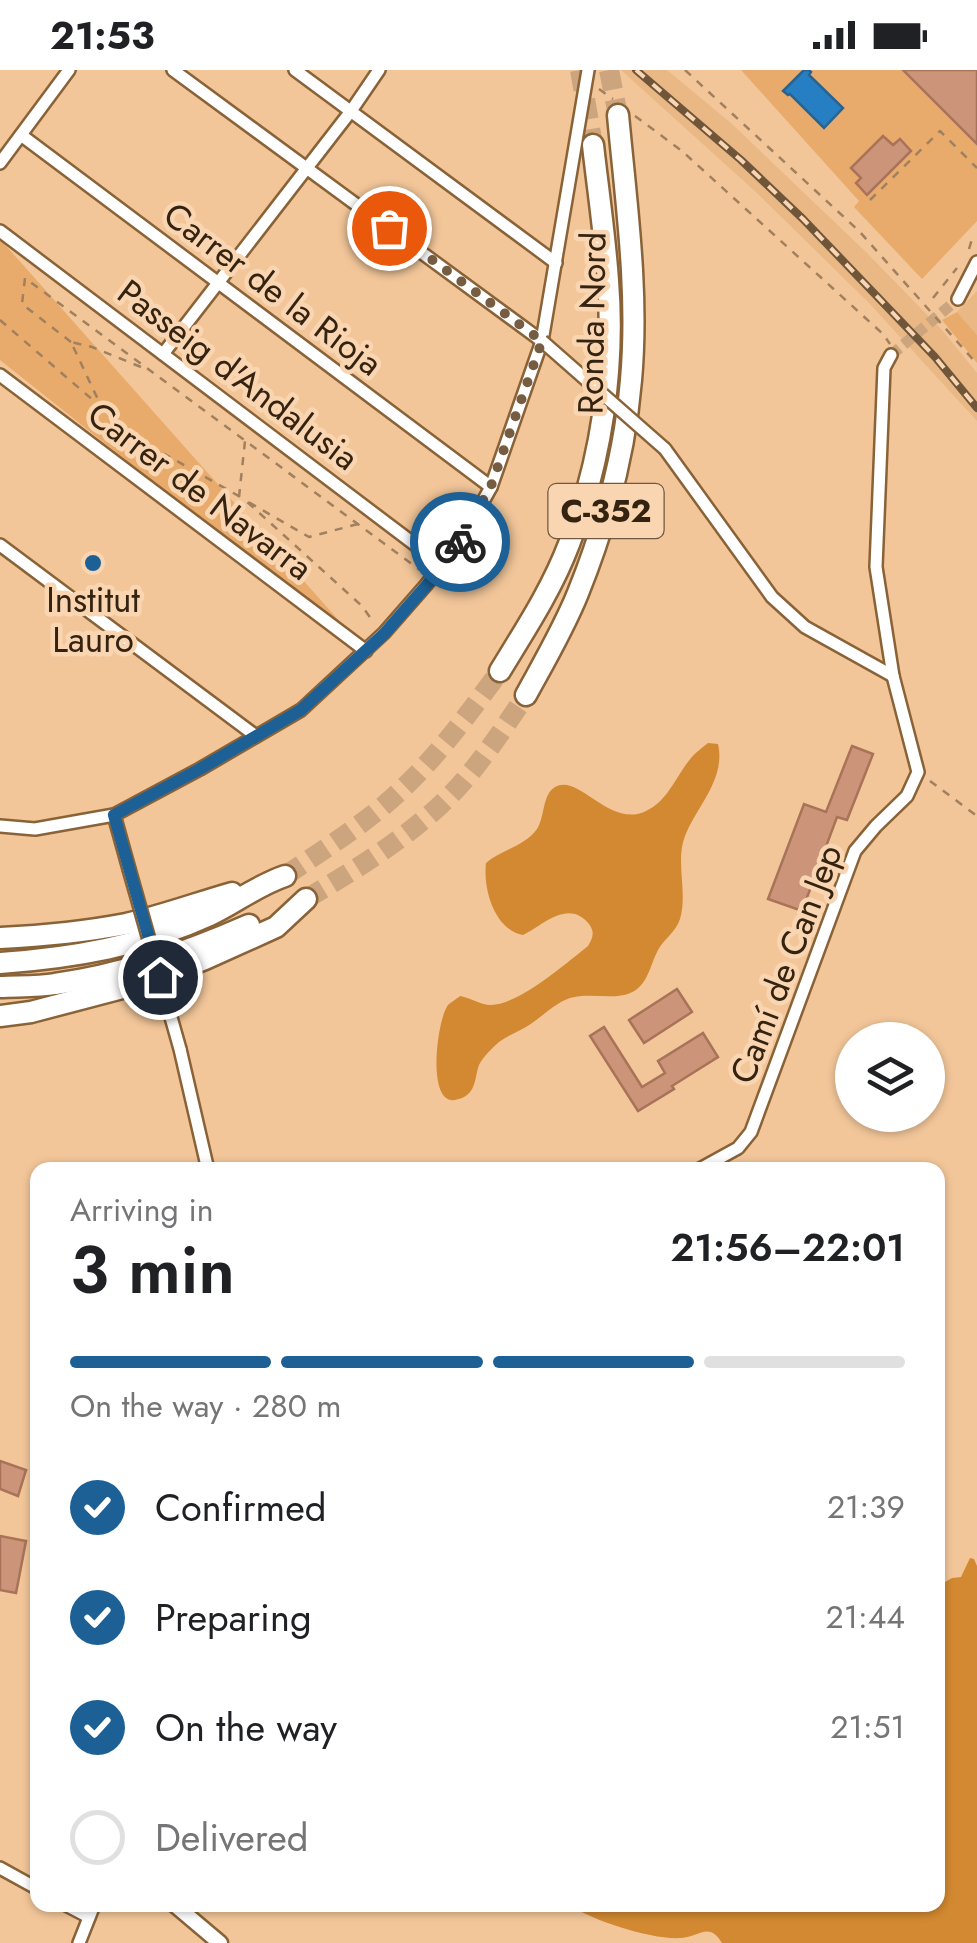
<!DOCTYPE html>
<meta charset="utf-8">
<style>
:root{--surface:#fff;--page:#f2f2f2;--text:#202124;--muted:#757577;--line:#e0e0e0;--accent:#1d6096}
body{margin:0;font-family:Jost,sans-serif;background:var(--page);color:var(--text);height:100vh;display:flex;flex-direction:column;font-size:38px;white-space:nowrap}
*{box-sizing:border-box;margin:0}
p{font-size:32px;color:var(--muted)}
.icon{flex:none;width:55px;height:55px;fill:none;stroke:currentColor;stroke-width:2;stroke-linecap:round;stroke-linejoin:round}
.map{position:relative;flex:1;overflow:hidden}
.sheet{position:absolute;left:30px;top:1092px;width:915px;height:750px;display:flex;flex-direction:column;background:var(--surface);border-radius:20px;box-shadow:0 2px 8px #0004}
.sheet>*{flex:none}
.fabs{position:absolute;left:835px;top:952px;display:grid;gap:20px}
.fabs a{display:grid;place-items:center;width:110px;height:110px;border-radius:50%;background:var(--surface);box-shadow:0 2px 8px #0004;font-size:50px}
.pin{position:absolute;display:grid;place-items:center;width:85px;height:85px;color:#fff;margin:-42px;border:5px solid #fff;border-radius:50%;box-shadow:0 2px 10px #0007}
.courier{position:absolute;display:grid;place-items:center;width:100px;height:100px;margin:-50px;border:8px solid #1d6096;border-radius:50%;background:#fff;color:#222;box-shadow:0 2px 12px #0007}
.headline em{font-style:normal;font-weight:600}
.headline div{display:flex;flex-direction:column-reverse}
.headline{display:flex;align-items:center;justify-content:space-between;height:170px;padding:0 40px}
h1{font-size:65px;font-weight:600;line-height:75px}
.bar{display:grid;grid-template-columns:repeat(4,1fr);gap:15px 10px;align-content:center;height:120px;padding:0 40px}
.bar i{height:12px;border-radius:8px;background:var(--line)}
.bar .active{background:var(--accent)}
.bar p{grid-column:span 4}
ol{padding:0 40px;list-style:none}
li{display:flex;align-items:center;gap:30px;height:110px}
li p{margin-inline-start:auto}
li .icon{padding:10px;border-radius:50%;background:var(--accent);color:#fff;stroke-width:4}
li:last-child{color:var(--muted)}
li i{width:55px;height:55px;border:5px solid var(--line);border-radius:50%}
.status{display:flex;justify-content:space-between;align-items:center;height:70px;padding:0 50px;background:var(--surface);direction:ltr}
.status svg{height:28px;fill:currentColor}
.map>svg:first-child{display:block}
</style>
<div class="status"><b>21:53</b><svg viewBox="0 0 49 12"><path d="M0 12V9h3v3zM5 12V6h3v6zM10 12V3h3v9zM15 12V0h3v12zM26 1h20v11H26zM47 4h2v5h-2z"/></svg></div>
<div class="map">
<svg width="977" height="1873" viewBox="0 0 977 1873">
<rect width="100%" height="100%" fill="#f2c699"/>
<g fill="#e9b885">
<polygon points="621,0 667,0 732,54 867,183 942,260 977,303 977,351 869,233 757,123"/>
<polygon points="977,221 977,265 957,242"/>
</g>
<g fill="#e8ab6b">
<polygon points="741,0 977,0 977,151 922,209 854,137 859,131"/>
<polygon points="0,169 366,581 0,290"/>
<polygon points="957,242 977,265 977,293 942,250"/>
</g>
<g fill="#d28931">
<path d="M708 673 718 674C726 709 697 736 685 766 675 792 688 822 680 849 676 862 664 869 658 880 653 889 651 899 646 908 630 938 596 920 570 928 553 934 541 948 526 957 517 962 507 966 499 972 493 977 482 988 479 995 474 1009 477 1026 455 1030 426 1034 437 950 448 935 449 934 459 927 460 926 471 928 481 935 491 935 520 934 565 894 588 876 593 868 595 862 589 854 568 828 542 856 523 865 494 859 483 819 486 793 501 780 525 776 537 759 545 747 542 725 555 717 579 703 610 759 646 741 668 731 676 706 691 688 696 682 702 678 708 673Z"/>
<path d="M970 1488 974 1489 977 1496V1873H722C709 1851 699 1867 681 1868 652 1870 594 1851 569 1835H938V1536L945 1512 952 1508 961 1507Z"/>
</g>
<polygon fill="#267ec3" stroke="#2a638e" stroke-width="2.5" points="804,0 809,0 811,2 809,5 843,38 824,58 790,24 788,25 783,21"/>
<g fill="#cc9479" stroke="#a97359" stroke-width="2.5">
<polygon points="903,0 977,0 977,74"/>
<polygon points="883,66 893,75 900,69 911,81 867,125 856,113 861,108 851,98"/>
<polygon points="852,676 873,684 847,750 837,747 802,841 768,829 804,734 826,742"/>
<polygon points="677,919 692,942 644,973 629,950"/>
<polygon points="604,957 642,1017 665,1003 658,991 703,963 718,987 672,1016 674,1019 638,1041 590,966"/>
<polygon points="0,1391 26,1400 18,1426 0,1419"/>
<polygon points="0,1466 26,1471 16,1523 0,1520"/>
</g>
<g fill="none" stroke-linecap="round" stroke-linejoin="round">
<polyline stroke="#cca57e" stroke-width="11" stroke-dasharray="11 5.5" stroke-linecap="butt" points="891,285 958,229"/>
<g stroke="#cca57e" stroke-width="20" stroke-dasharray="20 10" stroke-linecap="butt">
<polyline points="580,0 593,75"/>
<polyline points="609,0 618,45"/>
<path d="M285 806C324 779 365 754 399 722 438 686 469 643 500 601"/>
<path d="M306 829C348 804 391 778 428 746 468 713 498 667 526 625"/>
</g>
<defs>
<g id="minor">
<polyline points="173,0 542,271"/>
<polyline points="295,0 556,193"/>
<polyline points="21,65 491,417"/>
<polyline points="0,93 69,0"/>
<polyline points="0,161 442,495"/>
<polyline points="958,229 977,192"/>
<polyline points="163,284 351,41 379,0"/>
<polyline points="0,305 366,581"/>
<polyline points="665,379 772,527 805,557 893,606"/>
<polyline points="0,475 256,666"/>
<polyline points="114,745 129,799"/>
<polyline points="0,756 35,759 114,745 200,699 301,640 384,563 426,515 461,471 491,417 542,271 588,0"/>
<polyline points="180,979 208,1100"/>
<polyline points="698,1100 738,1078 751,1062 855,781 876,756 907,726 918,702 893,606 876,497 884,298 891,285"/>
<polyline points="0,1798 38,1819"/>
<polyline points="66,1835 89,1847"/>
<polyline points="79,1873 94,1835"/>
</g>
<polyline id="tertiary" points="175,1835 220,1873"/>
<g id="trunk">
<path d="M500 601C525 560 552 519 569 474 601 393 615 298 608 211 605 166 598 120 593 75"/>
<path d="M526 625C544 592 564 558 578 523 605 456 625 383 631 310 639 222 626 132 618 45"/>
<path d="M0 868C42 866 84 862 126 854 162 846 197 833 232 823"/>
<path d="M0 893C72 888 143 876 210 845 235 833 258 815 285 806"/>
<path d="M0 917C18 916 37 917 55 914 121 905 188 882 249 855"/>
<polyline points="0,946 31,942 149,911 205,889 276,857 306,829"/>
</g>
</defs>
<use href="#minor" stroke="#896237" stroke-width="16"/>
<use href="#tertiary" stroke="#896237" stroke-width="19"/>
<use href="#trunk" stroke="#896237" stroke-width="25"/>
<g stroke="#a0805e" stroke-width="2.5" stroke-dasharray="8 8" stroke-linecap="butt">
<polyline points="685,0 859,161 977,294"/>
<polyline points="599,19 613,29"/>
<polyline points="635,46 682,81 883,264 890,274"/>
<polyline points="870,130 940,61 977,98"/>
<polyline points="969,179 972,169"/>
<polyline points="933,228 957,198"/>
<polyline points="0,250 101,337"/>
<polyline points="71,272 22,234 25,208 420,500"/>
<polyline points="141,297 92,277 71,272 102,338 138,369 244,429"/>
<polyline points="239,427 245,371"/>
<polyline points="358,454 309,467 245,430 362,536 374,553"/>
<polyline points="930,711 977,746"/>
</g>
<use href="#minor" stroke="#fff" stroke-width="11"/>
<use href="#tertiary" stroke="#fff" stroke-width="14"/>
<use href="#trunk" stroke="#fff" stroke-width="20"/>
<defs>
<polyline id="rail" points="636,0 741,90 803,149 935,287 977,338"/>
</defs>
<use href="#rail" stroke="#6f563b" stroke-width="8"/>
<use href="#rail" stroke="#f9d5b1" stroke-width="4" stroke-dasharray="11" stroke-linecap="butt"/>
<defs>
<g id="minor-bridge">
<polyline points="542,271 665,379"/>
<polyline points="129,799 180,979"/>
</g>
</defs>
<use href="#minor-bridge" stroke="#896237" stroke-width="16" stroke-linecap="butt"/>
<use href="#minor-bridge" stroke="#fff" stroke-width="11"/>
</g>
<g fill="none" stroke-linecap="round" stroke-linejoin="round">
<polyline stroke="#765c41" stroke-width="10" stroke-dasharray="0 18" points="389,158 542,271 491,416 460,472"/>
<polyline stroke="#1d6096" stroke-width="12" points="160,907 114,745 200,699 301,640 384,564 426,516 460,472"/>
</g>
<circle fill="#1d6096" stroke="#f9d5b1" stroke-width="4" cx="93" cy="493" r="10"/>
<g text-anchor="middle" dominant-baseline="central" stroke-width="9" stroke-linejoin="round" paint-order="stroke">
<rect fill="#f9d5b1" stroke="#6f5841" stroke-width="2.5" x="548.5" y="414" width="115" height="54" rx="8"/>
<g font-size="32" font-weight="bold" fill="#342311">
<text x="606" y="441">C-352</text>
</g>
<g font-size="35" fill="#342311" stroke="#f9d5b1">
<text transform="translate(273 219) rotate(37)">Carrer de la Rioja</text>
<text transform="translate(592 253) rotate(-89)">Ronda Nord</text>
<text transform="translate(238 305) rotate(37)">Passeig d'Andalusia</text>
<text transform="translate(200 421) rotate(37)">Carrer de Navarra</text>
<text transform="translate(786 894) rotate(-69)">Camí de Can Jep</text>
</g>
<g font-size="35" fill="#342311" stroke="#f9d5b1">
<text x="93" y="530">Institut<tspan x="93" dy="40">Lauro</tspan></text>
</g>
</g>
</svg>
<div class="fabs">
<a><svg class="icon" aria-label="layers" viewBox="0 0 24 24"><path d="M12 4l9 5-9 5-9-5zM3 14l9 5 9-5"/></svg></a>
</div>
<div class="pin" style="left:389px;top:158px;background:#ea580c"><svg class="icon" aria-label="bag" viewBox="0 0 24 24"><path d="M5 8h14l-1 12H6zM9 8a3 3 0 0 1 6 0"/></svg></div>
<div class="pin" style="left:160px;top:907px;background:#1f2937"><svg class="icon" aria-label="home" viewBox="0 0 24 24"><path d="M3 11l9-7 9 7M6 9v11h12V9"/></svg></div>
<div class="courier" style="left:460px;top:472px"><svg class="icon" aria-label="bike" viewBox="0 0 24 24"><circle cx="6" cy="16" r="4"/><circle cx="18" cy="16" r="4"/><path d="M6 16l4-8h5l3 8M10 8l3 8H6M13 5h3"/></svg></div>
<section class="sheet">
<div class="headline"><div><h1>3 min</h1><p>Arriving in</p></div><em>21:56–22:01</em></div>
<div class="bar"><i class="active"></i><i class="active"></i><i class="active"></i><i></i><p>On the way · 280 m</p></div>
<ol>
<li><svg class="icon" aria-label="check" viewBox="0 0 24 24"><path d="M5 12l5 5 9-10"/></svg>Confirmed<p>21:39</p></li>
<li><svg class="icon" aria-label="check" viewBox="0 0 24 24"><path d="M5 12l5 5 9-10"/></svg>Preparing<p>21:44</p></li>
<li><svg class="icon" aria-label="check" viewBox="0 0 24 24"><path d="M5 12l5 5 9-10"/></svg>On the way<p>21:51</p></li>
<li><i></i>Delivered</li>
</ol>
</section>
</div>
